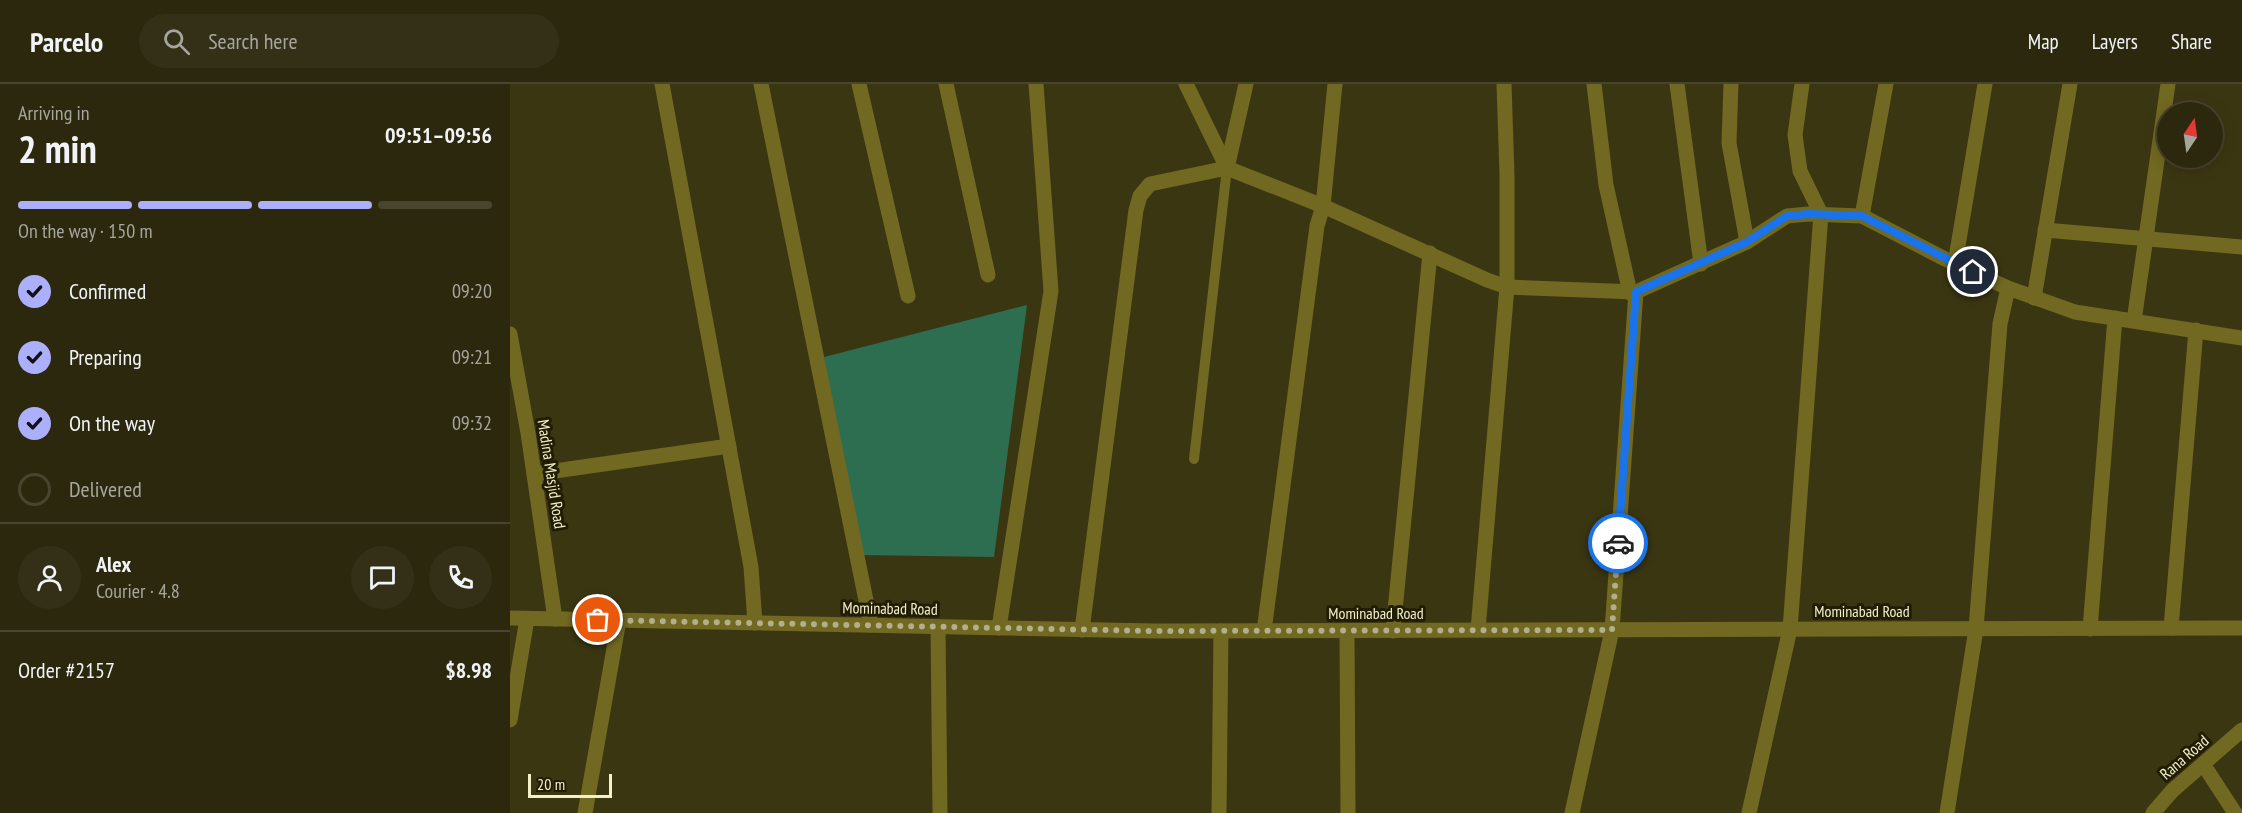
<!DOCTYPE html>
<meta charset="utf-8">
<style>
:root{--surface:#2c280e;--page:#343017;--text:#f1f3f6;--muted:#a6a69e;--line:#48442e;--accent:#acaffb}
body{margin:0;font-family:"PT Sans Narrow",sans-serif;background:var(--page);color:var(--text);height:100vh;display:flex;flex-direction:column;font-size:22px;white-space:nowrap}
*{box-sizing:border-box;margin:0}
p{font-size:20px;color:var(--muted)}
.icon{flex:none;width:33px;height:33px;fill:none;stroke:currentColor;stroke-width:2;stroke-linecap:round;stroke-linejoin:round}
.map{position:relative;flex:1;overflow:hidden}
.details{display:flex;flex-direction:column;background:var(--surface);width:510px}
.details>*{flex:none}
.needle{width:39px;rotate:13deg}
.buttons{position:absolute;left:1647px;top:18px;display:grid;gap:12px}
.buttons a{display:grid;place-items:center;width:66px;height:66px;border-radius:50%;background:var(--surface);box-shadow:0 3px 15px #0003,0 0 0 2px var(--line);font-size:30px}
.scale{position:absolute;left:18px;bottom:15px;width:84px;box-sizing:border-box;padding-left:6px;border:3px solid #f3efcd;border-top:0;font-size:16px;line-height:21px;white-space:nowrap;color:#f3efcd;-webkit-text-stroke:4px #211d02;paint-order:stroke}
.pin{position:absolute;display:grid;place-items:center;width:51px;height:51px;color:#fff;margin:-26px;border:3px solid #fff;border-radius:50%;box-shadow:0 2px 6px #0007}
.courier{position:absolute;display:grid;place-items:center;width:60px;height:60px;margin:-30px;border:4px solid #1a73e8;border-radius:50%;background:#fff;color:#222;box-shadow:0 2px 8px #0007}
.head em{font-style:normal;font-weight:700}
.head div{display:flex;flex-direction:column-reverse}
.head{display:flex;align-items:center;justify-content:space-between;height:102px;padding:0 18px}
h1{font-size:39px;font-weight:700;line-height:45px}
.bar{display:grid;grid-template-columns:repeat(4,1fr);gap:9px 6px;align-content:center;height:72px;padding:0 18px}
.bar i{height:8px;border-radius:4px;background:var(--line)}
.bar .on{background:var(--accent)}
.bar p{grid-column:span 4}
.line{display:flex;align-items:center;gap:15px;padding:0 18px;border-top:2px solid var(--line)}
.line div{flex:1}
.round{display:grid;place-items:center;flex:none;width:63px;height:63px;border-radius:32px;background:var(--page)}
ol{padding:0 18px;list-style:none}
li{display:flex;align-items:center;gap:18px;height:66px}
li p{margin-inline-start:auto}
li .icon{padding:6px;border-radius:50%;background:var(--accent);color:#111;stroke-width:4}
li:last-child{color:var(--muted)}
li i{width:33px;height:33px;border:3px solid var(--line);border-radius:50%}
header{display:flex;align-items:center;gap:36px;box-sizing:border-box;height:84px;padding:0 30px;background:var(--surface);border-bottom:2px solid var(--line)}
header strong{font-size:28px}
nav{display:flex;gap:33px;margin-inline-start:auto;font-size:21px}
.search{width:420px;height:54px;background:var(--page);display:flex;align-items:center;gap:15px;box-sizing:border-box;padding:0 21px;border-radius:33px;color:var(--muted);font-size:22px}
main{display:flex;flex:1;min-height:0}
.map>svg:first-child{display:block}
</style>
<header>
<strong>Parcelo</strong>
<div class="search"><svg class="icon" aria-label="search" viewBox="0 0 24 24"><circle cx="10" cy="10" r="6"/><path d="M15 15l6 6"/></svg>Search here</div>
<nav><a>Map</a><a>Layers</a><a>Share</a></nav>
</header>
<main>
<section class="details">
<div class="head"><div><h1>2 min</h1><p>Arriving in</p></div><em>09:51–09:56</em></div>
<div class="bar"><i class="on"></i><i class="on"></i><i class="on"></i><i></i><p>On the way · 150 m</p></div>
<ol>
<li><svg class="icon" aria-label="check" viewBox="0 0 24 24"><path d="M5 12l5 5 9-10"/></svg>Confirmed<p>09:20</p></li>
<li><svg class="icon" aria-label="check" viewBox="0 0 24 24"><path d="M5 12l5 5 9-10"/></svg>Preparing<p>09:21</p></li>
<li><svg class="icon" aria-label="check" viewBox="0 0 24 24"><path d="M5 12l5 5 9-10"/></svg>On the way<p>09:32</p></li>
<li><i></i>Delivered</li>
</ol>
<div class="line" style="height:108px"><a class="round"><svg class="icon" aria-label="person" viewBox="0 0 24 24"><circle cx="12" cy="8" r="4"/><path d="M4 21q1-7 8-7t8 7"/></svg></a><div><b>Alex</b><p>Courier · 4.8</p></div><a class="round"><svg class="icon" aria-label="chat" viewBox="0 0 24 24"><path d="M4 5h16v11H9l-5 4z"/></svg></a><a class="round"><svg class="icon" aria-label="phone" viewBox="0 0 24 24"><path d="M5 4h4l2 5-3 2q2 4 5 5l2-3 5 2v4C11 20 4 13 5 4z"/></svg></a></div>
<div class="line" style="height:78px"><div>Order #2157</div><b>$8.98</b></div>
</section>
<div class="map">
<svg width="1732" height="729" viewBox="0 0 1732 729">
<rect width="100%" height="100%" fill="#3b3612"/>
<polygon fill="#2d6e51" points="517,221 484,473 351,471 314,273"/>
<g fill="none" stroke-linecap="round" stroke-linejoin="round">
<polyline stroke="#716822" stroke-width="10" points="684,375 717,84"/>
<g stroke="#716822" stroke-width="15">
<polyline points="152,0 241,483 245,539"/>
<polyline points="251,0 361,541"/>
<polyline points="349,0 398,212"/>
<polyline points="436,0 478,191"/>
<polyline points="676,0 717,84 813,122 977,196 997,203 1126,208 1237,158 1277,132 1299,130 1352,132 1435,175 1498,204 1565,228 1732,254"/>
<polyline points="1084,0 1096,101 1120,209"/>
<polyline points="1167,0 1191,180"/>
<polyline points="1221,0 1219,59 1237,158"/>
<polyline points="1352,132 1376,0"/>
<polyline points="1535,146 1732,163"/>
<polyline points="1445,180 1475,0"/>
<polyline points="1524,214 1560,0"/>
<polyline points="1624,237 1658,0"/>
<polyline points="24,390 219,362"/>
<polyline points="428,543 430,729"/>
<polyline points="489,544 541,207 526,0"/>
<polyline points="1661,544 1686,246"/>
<polyline points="1580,545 1605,234"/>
<polyline points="572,546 626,126 630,112 640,100 717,84 736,0"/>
<polyline points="968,546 997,203 997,91 994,0"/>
<polyline points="754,547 807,142 813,122 825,0"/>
<polyline points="837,547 838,729"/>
<polyline points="883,547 920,169"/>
<polyline points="0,636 17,535"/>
<polyline points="1693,680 1725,729"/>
<polyline points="709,729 711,547"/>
<polyline points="1062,729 1102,546 1126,208"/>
<polyline points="1239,729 1280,545 1311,130 1290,87 1285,51 1292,0"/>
<polyline points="1437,729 1466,545 1490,240 1498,204"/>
</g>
<g stroke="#716822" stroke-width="15">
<polyline points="0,250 18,349 45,535"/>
<polyline points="0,534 645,547 1732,544"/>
<polyline points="75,729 109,536"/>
<polyline points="1643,729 1662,707 1732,646"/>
</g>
</g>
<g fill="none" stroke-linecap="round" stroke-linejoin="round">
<polyline stroke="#b3ae8c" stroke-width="6" stroke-dasharray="0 10.8" points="88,536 645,547 1102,546 1108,459"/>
<polyline stroke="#1a73e8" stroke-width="8" points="1108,459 1126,208 1237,158 1277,132 1299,130 1352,132 1463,188"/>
</g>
<g text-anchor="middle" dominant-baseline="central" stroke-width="6" stroke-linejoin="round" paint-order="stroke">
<g font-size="16" fill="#f3efcd" stroke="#211d02">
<text transform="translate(42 390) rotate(81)">Madina Masjid Road</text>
<text transform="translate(380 524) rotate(1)">Mominabad Road</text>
<text x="1352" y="527">Mominabad Road</text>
<text x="866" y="529">Mominabad Road</text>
<text transform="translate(1674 673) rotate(-41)">Rana Road</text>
</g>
</g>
</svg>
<div class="buttons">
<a><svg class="needle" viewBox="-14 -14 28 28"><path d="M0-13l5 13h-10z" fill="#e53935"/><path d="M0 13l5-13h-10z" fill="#a6a69e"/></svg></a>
</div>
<div class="scale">20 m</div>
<div class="pin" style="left:88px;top:536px;background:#ea580c"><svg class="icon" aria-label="bag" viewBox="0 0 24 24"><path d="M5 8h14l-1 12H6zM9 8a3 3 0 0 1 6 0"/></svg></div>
<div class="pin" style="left:1463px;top:188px;background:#1f2937"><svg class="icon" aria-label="home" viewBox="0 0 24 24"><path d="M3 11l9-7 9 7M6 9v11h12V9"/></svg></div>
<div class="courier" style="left:1108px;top:459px"><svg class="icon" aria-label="car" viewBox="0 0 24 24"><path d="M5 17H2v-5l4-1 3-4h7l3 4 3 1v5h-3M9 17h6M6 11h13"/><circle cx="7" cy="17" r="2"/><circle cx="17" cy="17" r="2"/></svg></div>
</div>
</main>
